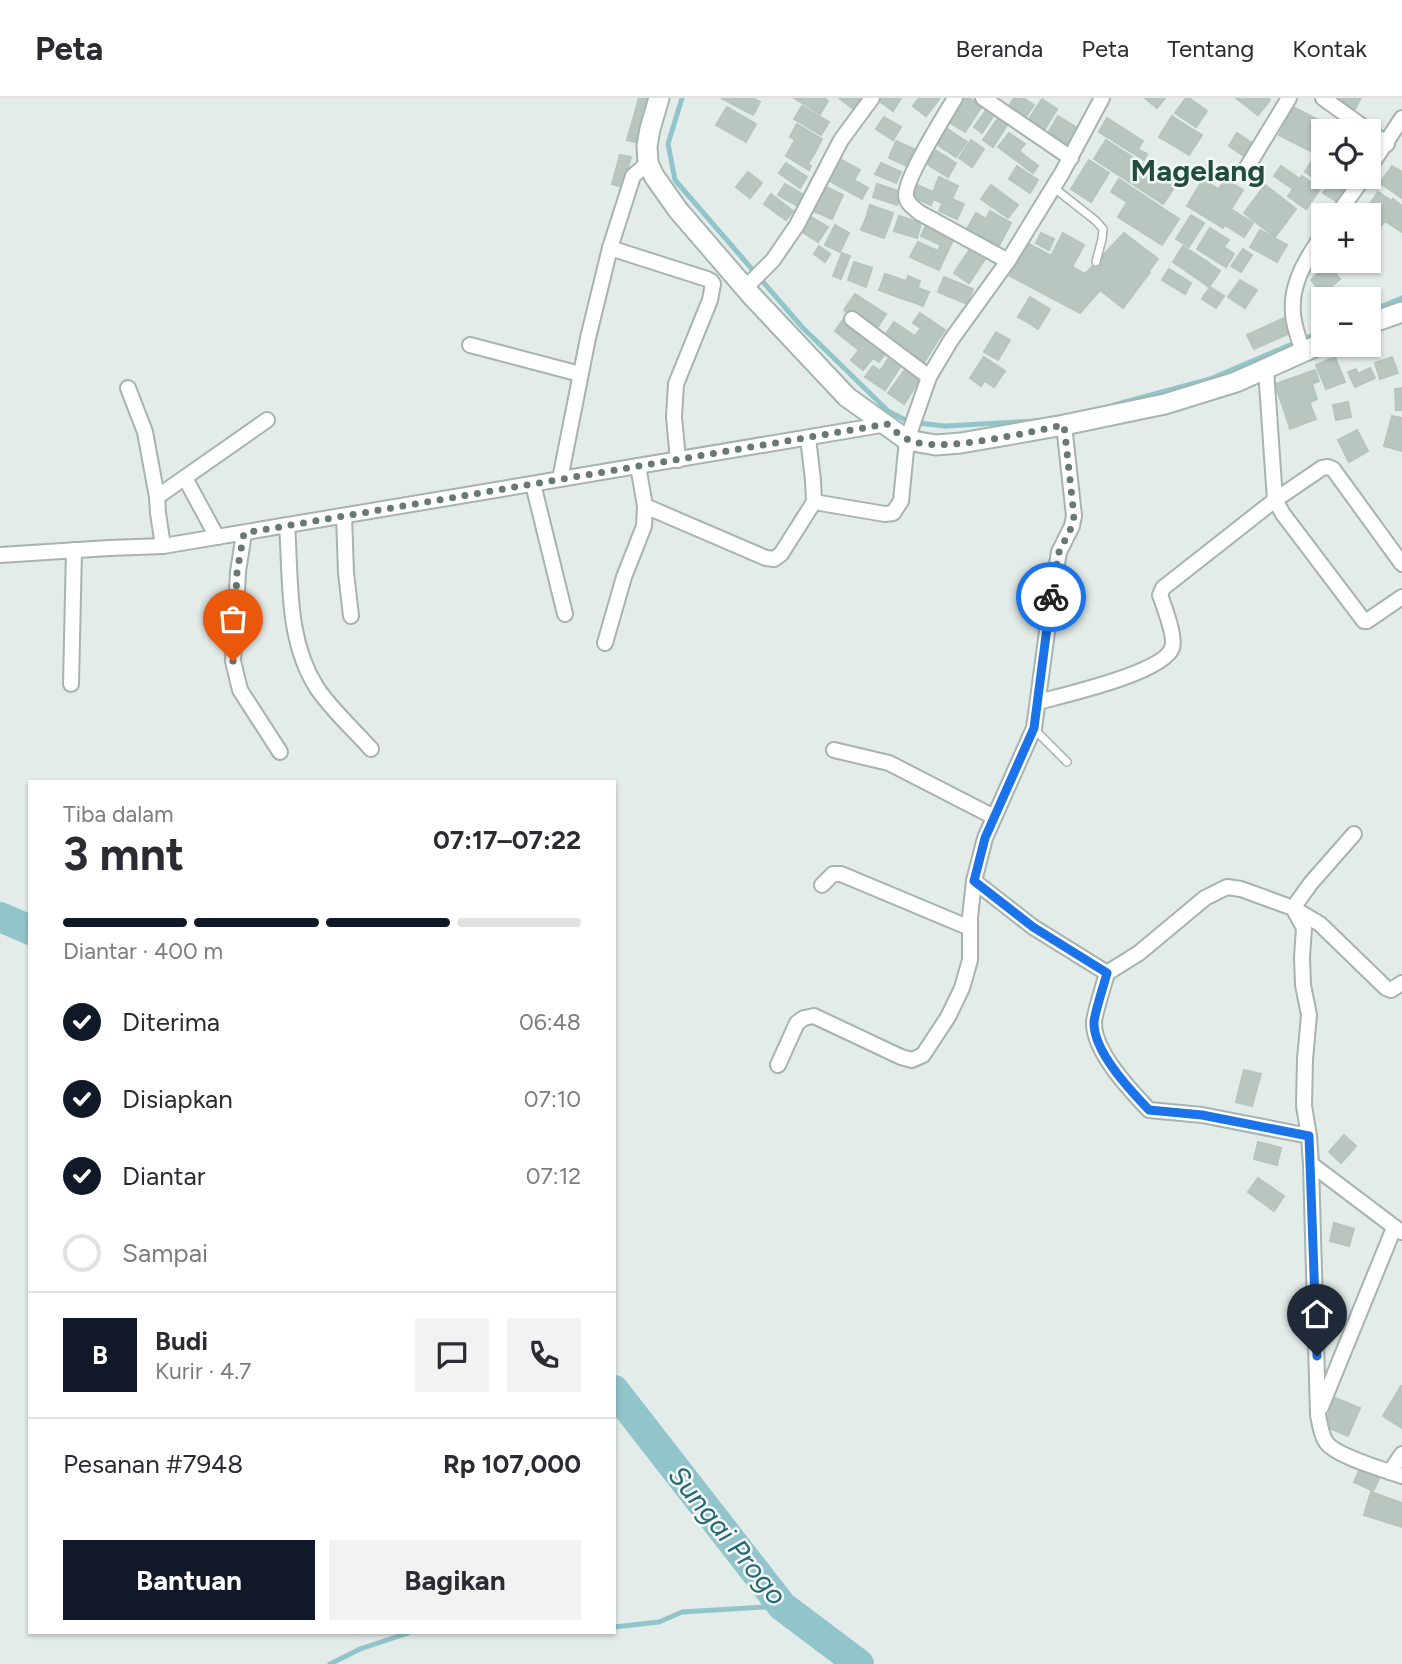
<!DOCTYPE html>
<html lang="id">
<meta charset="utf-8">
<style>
:root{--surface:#fff;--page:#f2f2f3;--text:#2b2b33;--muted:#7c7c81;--line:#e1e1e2;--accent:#111827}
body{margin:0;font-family:Figtree,sans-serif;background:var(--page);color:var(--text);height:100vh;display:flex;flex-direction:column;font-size:26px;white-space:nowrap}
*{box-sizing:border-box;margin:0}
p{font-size:23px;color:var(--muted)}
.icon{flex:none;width:38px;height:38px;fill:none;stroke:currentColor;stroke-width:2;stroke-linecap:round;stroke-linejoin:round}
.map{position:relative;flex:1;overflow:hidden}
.panel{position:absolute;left:28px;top:682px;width:588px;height:854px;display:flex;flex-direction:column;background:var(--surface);border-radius:0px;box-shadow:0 2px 5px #0004}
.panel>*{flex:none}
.fabs{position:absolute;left:1311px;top:21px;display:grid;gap:14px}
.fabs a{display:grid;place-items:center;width:70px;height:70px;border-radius:0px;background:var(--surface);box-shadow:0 2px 5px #0004;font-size:35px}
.pin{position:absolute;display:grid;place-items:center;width:60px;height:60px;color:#fff;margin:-72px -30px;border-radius:50% 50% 50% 0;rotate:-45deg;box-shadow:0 0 7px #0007}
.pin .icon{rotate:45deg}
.courier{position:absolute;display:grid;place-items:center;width:70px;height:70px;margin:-35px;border:5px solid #1a73e8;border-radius:50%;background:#fff;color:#222;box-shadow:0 2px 9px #0007}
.head em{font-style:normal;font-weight:700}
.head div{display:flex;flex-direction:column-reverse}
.head{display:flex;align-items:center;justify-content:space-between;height:119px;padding:0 35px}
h1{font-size:46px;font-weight:700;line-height:52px}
.bar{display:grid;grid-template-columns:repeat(4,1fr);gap:10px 7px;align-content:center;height:84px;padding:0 35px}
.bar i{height:9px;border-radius:5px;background:var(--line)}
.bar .on{background:var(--accent)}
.bar p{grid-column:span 4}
.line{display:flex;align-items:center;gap:18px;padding:0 35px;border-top:2px solid var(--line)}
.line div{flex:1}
.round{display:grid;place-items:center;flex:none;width:74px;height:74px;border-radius:0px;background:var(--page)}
ol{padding:0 35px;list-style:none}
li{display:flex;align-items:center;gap:21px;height:77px}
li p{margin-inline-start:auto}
li .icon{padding:7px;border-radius:50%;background:var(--accent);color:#fff;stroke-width:4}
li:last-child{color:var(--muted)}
li i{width:38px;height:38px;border:4px solid var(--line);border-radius:50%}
.cta{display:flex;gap:14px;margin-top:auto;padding:14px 35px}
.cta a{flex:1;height:80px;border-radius:0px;background:var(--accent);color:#fff;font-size:28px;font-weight:700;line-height:80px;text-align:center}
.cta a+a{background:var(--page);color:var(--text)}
header{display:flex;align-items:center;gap:42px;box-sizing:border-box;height:98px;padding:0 35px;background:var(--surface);border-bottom:2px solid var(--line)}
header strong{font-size:33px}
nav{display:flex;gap:38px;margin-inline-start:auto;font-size:24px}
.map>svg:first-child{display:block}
</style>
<header>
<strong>Peta</strong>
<nav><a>Beranda</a><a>Peta</a><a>Tentang</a><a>Kontak</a></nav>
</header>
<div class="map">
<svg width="1402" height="1566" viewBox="0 0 1402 1566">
<rect width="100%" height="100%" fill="#e3ece8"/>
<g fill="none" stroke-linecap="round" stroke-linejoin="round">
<g stroke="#91c5cb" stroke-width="5">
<polyline points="682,0 668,46 675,82 802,229 888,313 909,324 945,328 1036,323"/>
<polyline points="1368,214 1402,200"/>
<polyline points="1114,307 1210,281 1323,233"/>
<polyline points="614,1529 659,1524 682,1514 782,1508"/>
<polyline points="330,1566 360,1551 408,1535"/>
</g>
<g stroke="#91c5cb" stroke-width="30">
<polyline points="0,819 30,832"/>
<polyline points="614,1292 782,1508 859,1566"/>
</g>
</g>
<g fill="#b9c6c0" stroke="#b6c5be" stroke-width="2">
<polygon points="639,0 656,0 642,46 627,42"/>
<polygon points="721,0 752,0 760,4 753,17"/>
<polygon points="794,0 824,0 828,3 820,16"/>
<polygon points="839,0 863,0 855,12"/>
<polygon points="879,0 901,0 893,13 878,2"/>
<polygon points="919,0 940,0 926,18 913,8"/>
<polygon points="962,0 969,0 982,8 965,34 947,23"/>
<polygon points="1014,0 1023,0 1034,7 1025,20 1008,10"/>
<polygon points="1145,0 1165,0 1157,10"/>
<polygon points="1186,0 1189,0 1207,13 1196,29 1175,15"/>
<polygon points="1236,0 1268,0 1270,2 1258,17"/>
<polygon points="1341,0 1361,0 1352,16 1337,8"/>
<polygon points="1042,1 1057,11 1043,34 1027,24"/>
<polygon points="802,8 829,24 821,37 794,21"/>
<polygon points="727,9 756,26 746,44 716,27"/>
<polygon points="1293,9 1332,29 1330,33 1323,33 1323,47 1318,57 1279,37"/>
<polygon points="986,12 994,17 982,35 974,29"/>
<polygon points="1058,18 1079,31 1068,48 1048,35"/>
<polygon points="1172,18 1184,26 1171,46 1159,39"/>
<polygon points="884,19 901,29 893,42 876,31"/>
<polygon points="998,20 1007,27 993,49 983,42"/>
<polygon points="1107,20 1143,43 1138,51 1147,56 1144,62 1099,34"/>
<polygon points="797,26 822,41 815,54 790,39"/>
<polygon points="1184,26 1202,37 1189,57 1171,46"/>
<polygon points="946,30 967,44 956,59 935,45"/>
<polygon points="1009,35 1025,46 1019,53 1038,68 1033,75 998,49"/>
<polygon points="1237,35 1255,47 1247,60 1229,48"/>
<polygon points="795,42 815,54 808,66 811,68 809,72 786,58"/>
<polygon points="971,42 984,51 972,69 959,60"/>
<polygon points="1106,42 1176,87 1163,106 1094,61"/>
<polygon points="896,43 914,51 907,68 889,60"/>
<polygon points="935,52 956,65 948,79 927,66"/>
<polygon points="620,57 631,59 622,89 612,86"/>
<polygon points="835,58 860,72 854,82 868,90 862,101 826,81"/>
<polygon points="1314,59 1323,64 1323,79 1327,79 1322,85 1305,74"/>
<polygon points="1089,62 1109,75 1091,104 1071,91"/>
<polygon points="786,65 807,79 800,90 779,75"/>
<polygon points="881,65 901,74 896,85 875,76"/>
<polygon points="1017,68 1038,82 1030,95 1009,81"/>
<polygon points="1281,68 1300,81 1302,78 1320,91 1306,111 1288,98 1293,91 1274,78"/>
<polygon points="1392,68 1402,74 1402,100 1380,85"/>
<polygon points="748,74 762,85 750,100 736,89"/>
<polygon points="939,79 958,88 952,101 964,106 957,121 939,113 942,105 933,101 931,107 910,98 915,86 933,94"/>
<polygon points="1334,79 1348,88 1337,104 1323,95"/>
<polygon points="1119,81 1179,121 1162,147 1118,119 1127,104 1111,94"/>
<polygon points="1203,81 1218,91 1202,117 1187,108"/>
<polygon points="1225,81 1243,92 1231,111 1253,125 1244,139 1225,127 1223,130 1202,117"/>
<polygon points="785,86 806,98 799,109 778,97"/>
<polygon points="877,86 901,94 897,107 873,99"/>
<polygon points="822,87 843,97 832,121 811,112"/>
<polygon points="991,87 1018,107 1008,120 981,101"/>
<polygon points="1265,87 1296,111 1275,139 1244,115"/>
<polygon points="1378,94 1392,103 1393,101 1402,108 1402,134 1385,123 1382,127 1364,115"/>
<polygon points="771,96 793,113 786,122 764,106"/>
<polygon points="870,107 893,115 889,127 866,120"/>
<polygon points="990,113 1011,125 999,148 967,131 976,115 986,121"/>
<polygon points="808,117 828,129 818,144 799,132"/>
<polygon points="1191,117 1204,125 1189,149 1176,141"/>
<polygon points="899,118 921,125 917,140 894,133"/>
<polygon points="866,120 889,127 884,140 861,132"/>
<polygon points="927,125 955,138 939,172 910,159 918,144 938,153 941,147 921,138"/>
<polygon points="835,127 849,135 840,154 825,147"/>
<polygon points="1210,130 1229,142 1224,149 1234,156 1226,169 1197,151"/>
<polygon points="1260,132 1287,147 1277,164 1250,149"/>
<polygon points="1041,135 1054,141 1049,152 1036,145"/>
<polygon points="1063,135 1084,147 1072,169 1051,158"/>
<polygon points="1124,135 1158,161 1149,173 1150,174 1123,210 1100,192 1080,215 1010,178 1029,146 1085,176"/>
<polygon points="819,148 830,156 825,164 814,156"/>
<polygon points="972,148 987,158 969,185 954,175"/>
<polygon points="1183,148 1209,165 1198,181 1173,164"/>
<polygon points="1243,151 1252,157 1241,174 1231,168"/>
<polygon points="842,155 850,158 841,181 833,178"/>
<polygon points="854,164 872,170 866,189 848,182"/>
<polygon points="1209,165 1220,173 1209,189 1198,181"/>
<polygon points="1328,167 1340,181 1323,196 1311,182"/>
<polygon points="1169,171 1191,185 1185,196 1162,182"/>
<polygon points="885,176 906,183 900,200 879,192"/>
<polygon points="908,178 920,183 913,204 900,200"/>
<polygon points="944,179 973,191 967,206 938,194"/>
<polygon points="1240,182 1257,192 1245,210 1228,199"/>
<polygon points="1210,189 1224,198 1216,210 1202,201"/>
<polygon points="918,190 929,194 923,208 913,204"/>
<polygon points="855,196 886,216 875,233 844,212"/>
<polygon points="1030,199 1041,206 1029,225 1018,219"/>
<polygon points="1041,206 1050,211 1038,231 1029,225"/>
<polygon points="920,215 945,232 938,242 913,225"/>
<polygon points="1284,220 1290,235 1254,251 1247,237"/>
<polygon points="843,222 886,255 879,264 873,260 863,272 851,262 859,252 835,233"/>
<polygon points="894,224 915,238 921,230 938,242 923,266 884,239"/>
<polygon points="996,234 1010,242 998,262 984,254"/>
<polygon points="984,259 996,267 981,288 970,280"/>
<polygon points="1335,259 1345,284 1326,291 1316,267"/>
<polygon points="1392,259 1398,275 1380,281 1375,265"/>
<polygon points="888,261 900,269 885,292 865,279 873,268 880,273"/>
<polygon points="996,267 1005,273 994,289 985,283"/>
<polygon points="906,270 921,280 904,306 888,295"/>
<polygon points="1370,270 1375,280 1355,289 1348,274 1356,271 1358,276"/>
<polygon points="1315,272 1319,283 1312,286 1317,301 1310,304 1311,309 1286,318 1275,286"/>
<polygon points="1402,290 1402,312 1396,312 1395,291"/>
<polygon points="1348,304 1351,319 1336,322 1333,307"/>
<polygon points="1311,309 1316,321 1290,331 1286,318"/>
<polygon points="1392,318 1402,320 1402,353 1384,348"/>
<polygon points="1357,332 1368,353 1349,364 1338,342"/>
<polygon points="1244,972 1261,976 1252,1008 1236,1004"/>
<polygon points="1344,1037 1356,1048 1341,1065 1329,1054"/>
<polygon points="1258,1044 1281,1050 1277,1067 1254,1061"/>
<polygon points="1258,1080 1284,1098 1274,1113 1248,1094"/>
<polygon points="1334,1125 1354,1131 1349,1148 1330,1143"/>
<polygon points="1401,1288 1402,1289 1402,1330 1383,1318"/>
<polygon points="1335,1300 1360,1310 1348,1338 1324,1328"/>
<polygon points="1361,1368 1381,1377 1373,1393 1354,1384"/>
<polygon points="1371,1394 1402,1405 1402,1429 1364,1417"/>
</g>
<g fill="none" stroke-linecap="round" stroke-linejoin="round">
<defs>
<g id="lane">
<polyline points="1053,89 1096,123 1103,131 1102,141 1096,164"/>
<polyline points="1034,631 1067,664"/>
</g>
<g id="street">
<path d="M955 0C945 17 904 82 906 98 907 106 914 110 920 115L1008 163"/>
<polyline points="983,0 1071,60"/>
<polyline points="1323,0 1387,46"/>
<polyline points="1246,71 1289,0"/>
<polyline points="1368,72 1402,20"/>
<polyline points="1337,117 1364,79"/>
<polyline points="610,150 707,181 711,183 713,186 710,202 676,286 674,319 678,362"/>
<polyline points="746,189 773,162 797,127 841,42 872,0"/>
<polyline points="852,221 929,279"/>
<polyline points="470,247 580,276"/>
<path d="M1303 254C1300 245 1297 236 1295 228 1286 193 1304 163 1323 137"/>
<polyline points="1266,271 1275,402 1283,416 1364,523 1367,523 1402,499"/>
<polyline points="128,290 145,334 157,399 158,415 163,448 887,326"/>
<polyline points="185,380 217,439"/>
<polyline points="560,381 588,240 610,150 633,78 648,65"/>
<polyline points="533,386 565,516"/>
<polyline points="157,399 267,322"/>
<polyline points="814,404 885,416 893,415 901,403 907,342 929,279 951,242 1008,163 1062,75 1102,0"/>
<polyline points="645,408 766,460 774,461 781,456 814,404 813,382 808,340"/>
<polyline points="344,418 346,475 351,518"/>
<path d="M287 427C291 482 286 542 317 590 330 610 355 633 371 651"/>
<polyline points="244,435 238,474 233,563 240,592 280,654"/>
<polyline points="0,457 109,450 163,448"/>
<polyline points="605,545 624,479 644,428 645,408 638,368"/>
<polyline points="71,586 74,452"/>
<path d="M1038 604C1064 597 1163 575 1172 550 1176 540 1164 508 1160 497L1163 490 1275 402 1322 370 1328 369 1333 371 1402 466"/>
<polyline points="834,652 889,665 994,719"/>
<polyline points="1354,736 1311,785 1293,810 1320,826 1386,890 1391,892 1402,885"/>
<polyline points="974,783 1033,829 1107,875"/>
<polyline points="822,787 833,776 841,776 970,830"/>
<polyline points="778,967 797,925 804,920 814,918 901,959 912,962 923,957 948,919 962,890 970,862 970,819 974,783 985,740 1034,630 1052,497 1059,454 1072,428 1074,418 1064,327"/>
<path d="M1309 1038 1202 1017 1149 1012C1130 992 1093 953 1094 924 1095 913 1104 887 1107 875L1139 855 1205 800 1227 789 1241 791 1293 810 1304 830 1302 859 1303 887 1309 917 1305 961 1304 1008 1309 1038 1311 1066 1318 1317C1320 1326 1321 1337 1326 1344 1335 1358 1385 1372 1402 1378"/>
<polyline points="1311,1066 1401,1134"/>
<polyline points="1321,1309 1394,1130"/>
<polyline points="1390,1374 1402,1356"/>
</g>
<g id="secondary">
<polyline points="659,0 650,31 647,48 648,65 654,78 678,112 752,198 847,299 907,342 936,347 961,345 1064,327 1165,306 1236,284 1323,245"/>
<polyline points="1368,226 1402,214"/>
</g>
</defs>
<use href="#lane" stroke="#a6b3ae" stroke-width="10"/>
<use href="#street" stroke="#a6b3ae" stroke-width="18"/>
<use href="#secondary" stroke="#a3b6af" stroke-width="23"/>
<use href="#lane" stroke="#fff" stroke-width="7"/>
<use href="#street" stroke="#fff" stroke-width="14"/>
<use href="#secondary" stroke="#fff" stroke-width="19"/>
</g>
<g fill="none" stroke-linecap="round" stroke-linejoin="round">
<path stroke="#687973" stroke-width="7" stroke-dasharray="0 12.6" d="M233 563 237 474 244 435 887 326C894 332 901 339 909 342 939 356 1029 334 1064 327L1074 418 1072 428 1059 454 1051 499"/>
<path stroke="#1a73e8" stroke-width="9" d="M1051 499 1034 630 985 740 974 783 1033 829 1107 875C1104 887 1095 913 1094 924 1093 953 1130 992 1149 1012L1202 1017 1309 1038 1317 1258"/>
</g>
<g text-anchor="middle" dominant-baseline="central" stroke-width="5" stroke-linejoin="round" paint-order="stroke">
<g font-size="28" font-style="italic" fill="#246872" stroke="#f4f8f6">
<text transform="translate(728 1437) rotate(51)">Sungai Progo</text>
</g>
<g font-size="30" font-weight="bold" fill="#224c40" stroke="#f4f8f6">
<text x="1198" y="72">Magelang</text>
</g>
</g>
</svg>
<div class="fabs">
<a><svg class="icon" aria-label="locate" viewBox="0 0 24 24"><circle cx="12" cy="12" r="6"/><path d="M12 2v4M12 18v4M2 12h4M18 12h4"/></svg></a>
<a>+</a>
<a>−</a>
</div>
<div class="pin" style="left:233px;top:563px;background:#ea580c"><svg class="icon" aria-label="bag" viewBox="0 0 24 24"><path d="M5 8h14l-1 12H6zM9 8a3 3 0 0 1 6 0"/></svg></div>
<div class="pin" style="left:1317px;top:1258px;background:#1f2937"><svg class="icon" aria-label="home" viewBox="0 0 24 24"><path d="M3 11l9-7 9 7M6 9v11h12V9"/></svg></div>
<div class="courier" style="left:1051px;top:499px"><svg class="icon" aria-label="bike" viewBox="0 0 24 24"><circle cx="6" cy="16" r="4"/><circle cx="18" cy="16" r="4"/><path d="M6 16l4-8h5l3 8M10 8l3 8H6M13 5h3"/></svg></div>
<section class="panel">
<div class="head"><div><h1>3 mnt</h1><p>Tiba dalam</p></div><em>07:17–07:22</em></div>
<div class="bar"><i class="on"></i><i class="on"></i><i class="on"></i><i></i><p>Diantar · 400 m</p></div>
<ol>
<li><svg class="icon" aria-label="check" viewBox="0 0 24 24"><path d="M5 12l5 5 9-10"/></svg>Diterima<p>06:48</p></li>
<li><svg class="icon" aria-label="check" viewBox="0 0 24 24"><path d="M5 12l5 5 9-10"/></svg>Disiapkan<p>07:10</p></li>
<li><svg class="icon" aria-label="check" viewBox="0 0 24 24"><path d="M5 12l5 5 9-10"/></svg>Diantar<p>07:12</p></li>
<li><i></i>Sampai</li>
</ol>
<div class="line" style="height:126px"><b class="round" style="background:var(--accent);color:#fff">B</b><div><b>Budi</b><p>Kurir · 4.7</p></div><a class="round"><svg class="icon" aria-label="chat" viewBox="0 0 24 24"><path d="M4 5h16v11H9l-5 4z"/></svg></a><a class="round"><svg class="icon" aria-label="phone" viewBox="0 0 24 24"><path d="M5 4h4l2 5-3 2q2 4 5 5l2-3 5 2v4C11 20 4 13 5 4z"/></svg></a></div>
<div class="line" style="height:91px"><div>Pesanan #7948</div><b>Rp 107,000</b></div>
<div class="cta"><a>Bantuan</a><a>Bagikan</a></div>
</section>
</div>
